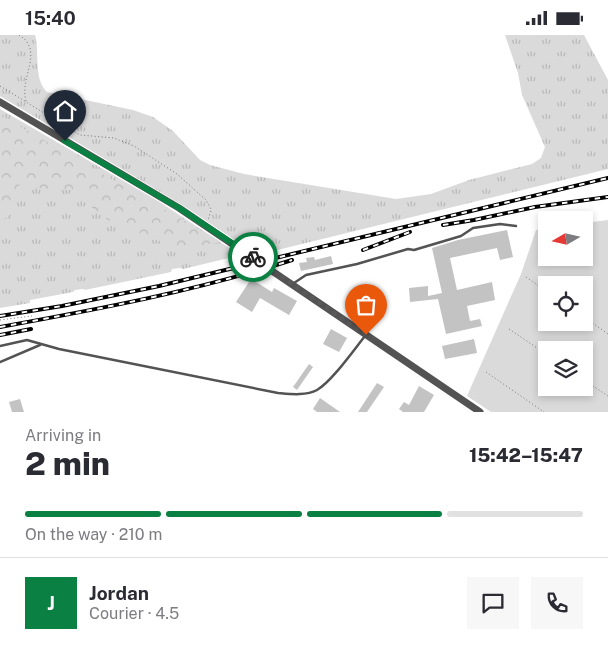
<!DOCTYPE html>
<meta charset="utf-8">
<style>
:root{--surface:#fff;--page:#f7f7f7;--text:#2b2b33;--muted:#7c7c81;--line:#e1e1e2;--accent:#0b8043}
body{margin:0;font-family:"Public Sans",sans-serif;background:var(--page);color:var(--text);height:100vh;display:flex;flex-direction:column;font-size:19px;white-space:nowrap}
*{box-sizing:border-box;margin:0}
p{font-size:16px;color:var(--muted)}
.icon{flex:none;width:28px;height:28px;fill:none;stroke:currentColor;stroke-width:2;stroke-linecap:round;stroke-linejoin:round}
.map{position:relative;height:377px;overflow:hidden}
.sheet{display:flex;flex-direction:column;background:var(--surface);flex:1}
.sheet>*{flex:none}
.needle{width:32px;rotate:261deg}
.tools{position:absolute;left:538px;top:176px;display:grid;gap:10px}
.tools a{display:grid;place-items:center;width:55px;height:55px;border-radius:0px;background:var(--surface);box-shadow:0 2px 8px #0003;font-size:25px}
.pin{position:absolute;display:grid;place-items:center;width:42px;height:42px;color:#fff;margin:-51px -21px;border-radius:50% 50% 50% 0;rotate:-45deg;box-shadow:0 0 5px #0007}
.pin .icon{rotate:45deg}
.courier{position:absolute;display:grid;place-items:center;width:50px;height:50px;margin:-25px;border:4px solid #0b8043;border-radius:50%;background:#fff;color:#222;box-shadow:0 1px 6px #0007}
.overview em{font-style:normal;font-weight:800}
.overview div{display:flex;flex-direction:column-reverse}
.overview{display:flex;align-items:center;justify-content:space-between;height:85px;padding:0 25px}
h1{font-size:32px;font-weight:800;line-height:38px}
.bar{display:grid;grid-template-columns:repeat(4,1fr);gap:8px 5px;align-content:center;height:60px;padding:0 25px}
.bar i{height:6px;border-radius:4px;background:var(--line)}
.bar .current{background:var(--accent)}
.bar p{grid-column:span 4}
.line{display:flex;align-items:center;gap:12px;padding:0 25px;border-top:1px solid var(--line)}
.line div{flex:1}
.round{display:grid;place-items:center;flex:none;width:52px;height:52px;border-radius:0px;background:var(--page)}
.status{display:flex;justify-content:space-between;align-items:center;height:35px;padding:0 25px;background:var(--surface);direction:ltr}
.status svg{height:14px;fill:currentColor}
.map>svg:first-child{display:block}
</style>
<div class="status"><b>15:40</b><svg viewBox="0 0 49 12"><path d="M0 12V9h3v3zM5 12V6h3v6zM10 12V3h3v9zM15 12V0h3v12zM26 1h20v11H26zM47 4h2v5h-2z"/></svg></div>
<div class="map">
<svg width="608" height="377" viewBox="0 0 608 377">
<defs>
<pattern id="grass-tufts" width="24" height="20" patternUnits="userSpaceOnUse" patternTransform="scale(1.25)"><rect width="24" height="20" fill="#dadada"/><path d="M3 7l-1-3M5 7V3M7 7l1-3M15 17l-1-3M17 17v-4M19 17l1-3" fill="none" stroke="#b9b9b9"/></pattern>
<pattern id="forest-crowns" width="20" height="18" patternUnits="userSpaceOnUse" patternTransform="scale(1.25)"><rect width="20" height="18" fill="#dadada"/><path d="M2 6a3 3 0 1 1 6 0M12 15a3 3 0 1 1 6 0" fill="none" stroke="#b9b9b9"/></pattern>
</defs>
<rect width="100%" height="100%" fill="#fff"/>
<g fill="url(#grass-tufts)">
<path d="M0 0H35C40 19 33 43 47 57L133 75 153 82 173 96 200 125 210 130 244 139 396 164 431 159 469 145 532 129 541 123 545 112 522 60 518 38 505 0H584L608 45V134L257 220 187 173 0 61Z"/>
<polygon points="0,74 158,166 237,218 233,222 183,234 180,233 172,234 171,237 85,255 83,254 75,255 73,257 30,265 30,268 0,273"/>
</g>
<polygon fill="url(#forest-crowns)" points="0,81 0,80 221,207 179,214 108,185 90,171 83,156 40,153 20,148 7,183 0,185"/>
<path fill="#dadada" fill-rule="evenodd" d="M608 185V377H491L467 361 521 239 536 195 546 193V222H584V188ZM546 250H584V288H546ZM546 315H584V352H546Z"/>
<g fill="#c3c3c3">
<polygon points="507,195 513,222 500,225 497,213 450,223 457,255 492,247 495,265 467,271 470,286 480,284 482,291 446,299 438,264 410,267 409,253 428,251 428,261 442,258 432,213 458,205"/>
<polygon points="331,221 333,229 301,236 299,228 307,227 306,223 314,222 315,225"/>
<polygon points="251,244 272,257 274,253 297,266 289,280 260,263 252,277 236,267"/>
<polygon points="331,294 347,303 339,317 323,309"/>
<polygon points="474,304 477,318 445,324 442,311"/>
<polygon points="309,329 313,332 297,355 293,352"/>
<polygon points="377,348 384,352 367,377 358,377"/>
<polygon points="419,351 434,360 424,377 403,377 399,374 404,367 409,370"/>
<polygon points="320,363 340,377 317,377 313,374"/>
<polygon points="20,364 24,377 12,377 9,367"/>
</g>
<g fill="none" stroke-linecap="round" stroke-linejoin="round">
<g stroke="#757575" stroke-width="1" stroke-dasharray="1 2.5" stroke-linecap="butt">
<path d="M19 0C45 16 19 42 26 66"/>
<polyline points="0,51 80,100 114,103 134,111 177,139 206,165 210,172 211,176 208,185"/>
<polyline points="232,224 237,221"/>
<polyline points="234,238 253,233"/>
<polyline points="526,242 546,256"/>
<polyline points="584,282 608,299"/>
<polyline points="0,285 32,281"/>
<polyline points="509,294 546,319"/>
<polyline points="486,337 544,377"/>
<polyline points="584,345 608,361"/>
</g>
<g stroke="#535353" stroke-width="2.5">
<polyline points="294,248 306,240 357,229 408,214 414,215 461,201 473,193 500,189 516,191"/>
<path d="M0 311 27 305 59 314 278 358C290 359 306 361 317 355 332 346 353 316 365 301"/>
<polyline points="0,327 40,310"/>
</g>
<polyline stroke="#535353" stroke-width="7" points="0,67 179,173 480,377"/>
<defs>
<g id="rail">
<polyline points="443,190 474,185 535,172 608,162"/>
<polyline points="363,215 410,197"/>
<polyline points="0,281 62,271 159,251 608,143"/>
<path d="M0 292C99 274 196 256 292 225"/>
<polyline points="0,300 31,294"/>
</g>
</defs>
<use href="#rail" stroke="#000" stroke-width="4"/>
<use href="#rail" stroke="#fff" stroke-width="2" stroke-dasharray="5.5" stroke-linecap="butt"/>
</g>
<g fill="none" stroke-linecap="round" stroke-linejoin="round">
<polyline stroke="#595959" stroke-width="5" stroke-dasharray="0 9" points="253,222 366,300"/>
<polyline stroke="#0b8043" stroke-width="6" points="65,106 179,173 253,222"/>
</g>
</svg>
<div class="tools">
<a><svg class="needle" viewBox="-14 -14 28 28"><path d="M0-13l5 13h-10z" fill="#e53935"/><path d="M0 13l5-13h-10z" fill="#7c7c81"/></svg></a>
<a><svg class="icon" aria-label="locate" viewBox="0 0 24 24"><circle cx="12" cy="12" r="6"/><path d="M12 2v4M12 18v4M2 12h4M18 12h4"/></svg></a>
<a><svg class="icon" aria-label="layers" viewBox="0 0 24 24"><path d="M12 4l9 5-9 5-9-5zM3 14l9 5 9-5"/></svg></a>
</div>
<div class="pin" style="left:366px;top:300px;background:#ea580c"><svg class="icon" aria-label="bag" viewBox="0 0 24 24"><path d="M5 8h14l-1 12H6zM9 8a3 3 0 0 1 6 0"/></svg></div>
<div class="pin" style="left:65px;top:106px;background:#1f2937"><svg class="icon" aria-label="home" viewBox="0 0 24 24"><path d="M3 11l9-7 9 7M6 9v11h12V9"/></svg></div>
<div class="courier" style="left:253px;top:222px"><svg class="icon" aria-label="bike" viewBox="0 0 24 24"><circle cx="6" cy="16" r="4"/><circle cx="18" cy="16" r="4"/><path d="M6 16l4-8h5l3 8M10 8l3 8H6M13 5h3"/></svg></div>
</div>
<section class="sheet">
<div class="overview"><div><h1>2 min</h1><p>Arriving in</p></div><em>15:42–15:47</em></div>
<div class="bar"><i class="current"></i><i class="current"></i><i class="current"></i><i></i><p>On the way · 210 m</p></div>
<div class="line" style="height:90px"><b class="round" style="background:var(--accent);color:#fff">J</b><div><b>Jordan</b><p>Courier · 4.5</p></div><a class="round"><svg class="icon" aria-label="chat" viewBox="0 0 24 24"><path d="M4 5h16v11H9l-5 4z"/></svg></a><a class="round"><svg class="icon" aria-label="phone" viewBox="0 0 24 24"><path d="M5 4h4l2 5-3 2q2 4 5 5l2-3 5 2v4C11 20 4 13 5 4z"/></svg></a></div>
</section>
